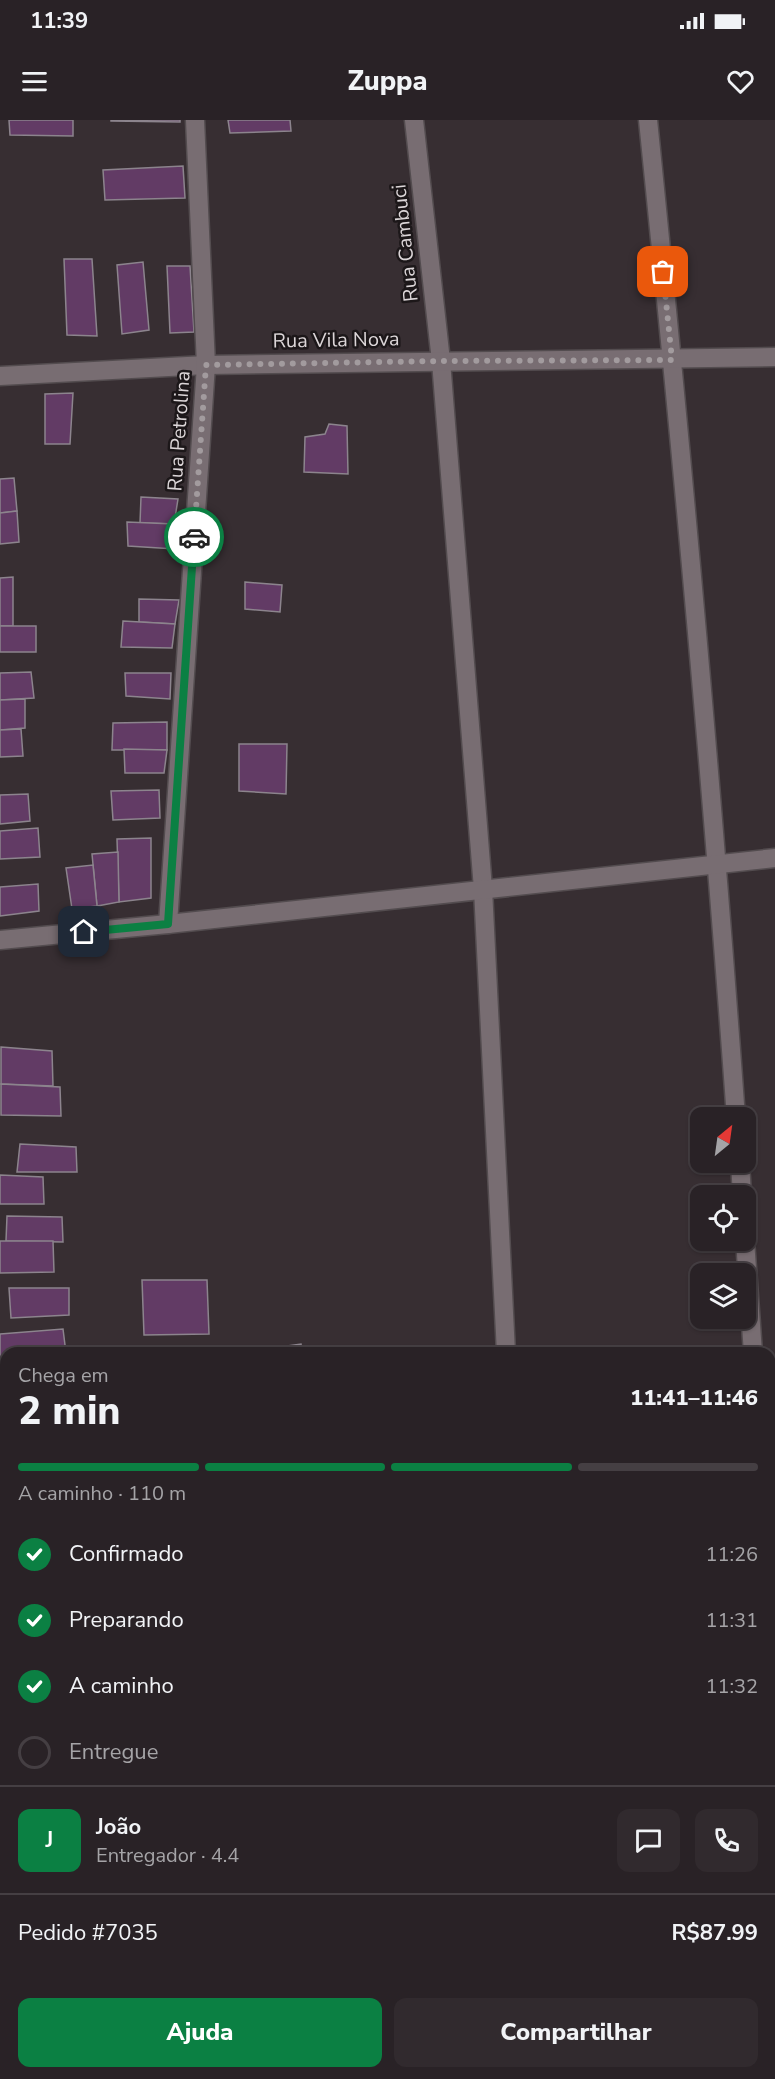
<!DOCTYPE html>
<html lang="pt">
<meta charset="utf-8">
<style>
:root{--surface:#292226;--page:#312a2e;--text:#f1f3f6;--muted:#a5a4a7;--line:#453f43;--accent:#0b8043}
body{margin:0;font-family:"Nunito Sans",sans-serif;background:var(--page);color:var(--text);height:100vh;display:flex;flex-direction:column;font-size:22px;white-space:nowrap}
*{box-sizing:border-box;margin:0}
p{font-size:20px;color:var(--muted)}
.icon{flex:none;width:33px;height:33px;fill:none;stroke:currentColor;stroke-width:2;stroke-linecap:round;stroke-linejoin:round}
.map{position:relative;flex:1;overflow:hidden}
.details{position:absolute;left:0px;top:1227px;width:776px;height:732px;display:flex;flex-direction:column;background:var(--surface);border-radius:18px 18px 0 0;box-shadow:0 2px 4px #0004,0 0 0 2px var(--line)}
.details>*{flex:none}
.needle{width:39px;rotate:29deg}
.buttons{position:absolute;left:690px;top:987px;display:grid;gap:12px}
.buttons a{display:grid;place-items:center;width:66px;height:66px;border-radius:12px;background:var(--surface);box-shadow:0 2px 4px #0004,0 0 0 2px var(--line);font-size:30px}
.pin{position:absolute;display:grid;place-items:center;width:51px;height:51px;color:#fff;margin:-26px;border-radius:12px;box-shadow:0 3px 9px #0006}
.courier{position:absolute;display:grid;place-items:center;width:60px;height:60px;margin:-30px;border:4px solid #0b8043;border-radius:50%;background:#fff;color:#222;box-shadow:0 2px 8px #0007}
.summary em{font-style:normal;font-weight:800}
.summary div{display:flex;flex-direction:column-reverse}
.summary{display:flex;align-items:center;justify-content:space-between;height:102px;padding:0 18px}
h1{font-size:39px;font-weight:800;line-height:45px}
.bar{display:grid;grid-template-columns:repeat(4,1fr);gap:9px 6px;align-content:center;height:72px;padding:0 18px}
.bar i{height:8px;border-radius:4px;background:var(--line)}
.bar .active{background:var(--accent)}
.bar p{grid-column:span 4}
.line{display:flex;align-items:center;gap:15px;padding:0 18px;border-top:2px solid var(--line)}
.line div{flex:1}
.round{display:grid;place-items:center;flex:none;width:63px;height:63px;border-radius:12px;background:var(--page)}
ol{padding:0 18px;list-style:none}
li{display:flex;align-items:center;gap:18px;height:66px}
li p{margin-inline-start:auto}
li .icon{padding:6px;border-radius:50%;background:var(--accent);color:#fff;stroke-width:4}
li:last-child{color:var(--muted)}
li i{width:33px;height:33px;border:3px solid var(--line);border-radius:50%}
.button{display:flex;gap:12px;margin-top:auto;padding:12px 18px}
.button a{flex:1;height:69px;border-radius:12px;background:var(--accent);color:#fff;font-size:24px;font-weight:800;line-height:69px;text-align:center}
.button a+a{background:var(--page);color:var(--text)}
.status{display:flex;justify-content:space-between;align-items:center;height:42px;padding:0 30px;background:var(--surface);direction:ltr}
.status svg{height:16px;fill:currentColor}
header{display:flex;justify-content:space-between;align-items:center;height:78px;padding:0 18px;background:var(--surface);font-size:27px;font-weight:800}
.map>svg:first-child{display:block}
</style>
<div class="status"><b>11:39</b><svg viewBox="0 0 49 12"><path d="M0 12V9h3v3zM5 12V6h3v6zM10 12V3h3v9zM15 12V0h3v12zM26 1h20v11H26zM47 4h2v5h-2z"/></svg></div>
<header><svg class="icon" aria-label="menu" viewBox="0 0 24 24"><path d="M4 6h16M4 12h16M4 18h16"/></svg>Zuppa<svg class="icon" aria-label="heart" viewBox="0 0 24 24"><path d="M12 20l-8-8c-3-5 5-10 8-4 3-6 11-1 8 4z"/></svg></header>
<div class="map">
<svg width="775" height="1959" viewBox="0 0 775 1959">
<rect width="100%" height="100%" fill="#372e32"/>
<rect fill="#5a3628" x="34" y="1953" width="230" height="6"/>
<g fill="#623b65" stroke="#8c848d" stroke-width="1.5">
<polygon points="9,0 73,0 73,16 10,15"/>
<polygon points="111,0 180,0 180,2 111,1"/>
<polygon points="228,0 290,0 291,11 230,13"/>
<polygon points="183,46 185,78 105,80 103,50"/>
<polygon points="64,139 92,139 97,216 67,215"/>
<polygon points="143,142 149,210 122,214 117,145"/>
<polygon points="167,146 190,146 194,212 170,213"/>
<polygon points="73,273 70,324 45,324 45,274"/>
<polygon points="329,304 347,306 348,354 304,352 305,317 325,314"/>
<polygon points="14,358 17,391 0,393 0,359"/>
<polygon points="141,377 178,379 174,404 140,403"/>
<polygon points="17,391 19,422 0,424 0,393"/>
<polygon points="127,402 174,404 175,429 128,426"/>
<polygon points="13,457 13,506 0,506 0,458"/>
<polygon points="245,462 282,465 280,492 245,489"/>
<polygon points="139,479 179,480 175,504 139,502"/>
<polygon points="123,501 175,504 172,528 121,527"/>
<rect x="0" y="506" width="36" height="26"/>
<polygon points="31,552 34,578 0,580 0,553"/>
<polygon points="125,553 171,553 170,579 126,576"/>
<polygon points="25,579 25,608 0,610 0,580"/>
<polygon points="167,602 167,630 112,630 113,603"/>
<polygon points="21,609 23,636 0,637 0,610"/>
<polygon points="239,624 287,624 286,674 239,671"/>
<polygon points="124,629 167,630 164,653 125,653"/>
<polygon points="159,670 160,698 113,700 111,671"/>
<polygon points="28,674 30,701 0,704 0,675"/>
<polygon points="38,708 40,737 0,739 0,711"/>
<polygon points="151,718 151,778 119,782 117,719"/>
<polygon points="118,732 119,782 97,786 92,734"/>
<polygon points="93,745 97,786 72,789 66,748"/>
<polygon points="38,764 39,791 0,796 0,767"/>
<polygon points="1,927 52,931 53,966 1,964"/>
<polygon points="1,964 60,967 61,996 1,995"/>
<polygon points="20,1024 76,1027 77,1052 17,1052"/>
<polygon points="0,1055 43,1057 44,1084 0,1084"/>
<polygon points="7,1096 62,1097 63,1122 6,1121"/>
<polygon points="0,1121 53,1121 54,1152 0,1153"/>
<polygon points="142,1160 207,1160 209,1214 144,1215"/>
<polygon points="9,1168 69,1168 69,1195 11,1198"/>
<polygon points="63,1209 66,1233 6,1233 6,1240 0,1241 0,1214"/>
<polygon points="301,1224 302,1233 273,1233 273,1228"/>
<polygon points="6,1240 6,1270 1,1270 0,1241"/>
<polygon points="770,1827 773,1868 770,1868"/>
<polygon points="770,1868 773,1868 774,1907 770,1908"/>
<polygon points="304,1953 375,1953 375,1959 305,1959"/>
<polygon points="459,1953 515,1953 515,1958 459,1959"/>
<polygon points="568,1953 592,1953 592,1959 569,1959"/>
</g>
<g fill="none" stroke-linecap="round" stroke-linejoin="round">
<defs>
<g id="street">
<polyline points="414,0 441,241 483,769 506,1233"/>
<path d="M648 0C682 332 712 664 736 998"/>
<polyline points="0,256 206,245 775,237"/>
<polyline points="168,804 206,245 195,0"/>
<polyline points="0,820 168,804 775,738"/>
<polyline points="740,1042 742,1076"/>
<polyline points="745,1120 753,1233"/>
<polyline points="770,1288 775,1287"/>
<polyline points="0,1408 6,1407"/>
<polyline points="770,1507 775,1606"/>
<polyline points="0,1660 6,1760"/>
<polyline points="770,1751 775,1751"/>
<polyline points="0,1795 6,1795"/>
<polyline points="13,1953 13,1959"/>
<polyline points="283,1953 283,1959"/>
<polyline points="538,1953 538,1959"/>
</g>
</defs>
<use href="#street" stroke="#534c4f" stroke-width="21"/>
<use href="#street" stroke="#786d72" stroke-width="18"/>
</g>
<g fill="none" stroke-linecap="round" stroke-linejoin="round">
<polyline stroke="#a29b9e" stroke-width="6" stroke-dasharray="0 10.8" points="194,417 206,245 441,241 672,240 663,152"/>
<polyline stroke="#0b8043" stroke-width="8" points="84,812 168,804 194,417"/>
</g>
<g text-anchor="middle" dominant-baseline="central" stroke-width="5" stroke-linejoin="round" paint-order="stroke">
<g font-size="20" fill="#dcd6d8" stroke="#1c1719">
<text transform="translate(405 123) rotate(-96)">Rua Cambuci</text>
<text transform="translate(336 220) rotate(-1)">Rua Vila Nova</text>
<text transform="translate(179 311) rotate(-86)">Rua Petrolina</text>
</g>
</g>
</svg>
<div class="buttons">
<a><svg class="needle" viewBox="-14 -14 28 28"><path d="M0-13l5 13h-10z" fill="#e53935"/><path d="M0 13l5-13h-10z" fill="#a5a4a7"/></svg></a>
<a><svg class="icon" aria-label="locate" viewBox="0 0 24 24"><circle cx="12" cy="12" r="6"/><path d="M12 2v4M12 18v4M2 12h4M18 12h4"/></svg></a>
<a><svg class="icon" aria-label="layers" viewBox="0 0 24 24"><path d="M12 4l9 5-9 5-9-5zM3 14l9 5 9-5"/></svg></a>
</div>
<div class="pin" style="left:663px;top:152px;background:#ea580c"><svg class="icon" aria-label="bag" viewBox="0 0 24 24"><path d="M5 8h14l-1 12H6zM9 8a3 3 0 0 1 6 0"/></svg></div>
<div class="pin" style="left:84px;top:812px;background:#1f2937"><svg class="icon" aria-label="home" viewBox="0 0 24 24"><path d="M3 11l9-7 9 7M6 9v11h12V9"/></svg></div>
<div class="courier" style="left:194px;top:417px"><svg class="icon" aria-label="car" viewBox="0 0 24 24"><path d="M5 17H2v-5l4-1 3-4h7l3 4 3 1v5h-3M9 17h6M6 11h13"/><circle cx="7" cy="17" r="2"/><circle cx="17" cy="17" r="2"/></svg></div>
<section class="details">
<div class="summary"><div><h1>2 min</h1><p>Chega em</p></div><em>11:41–11:46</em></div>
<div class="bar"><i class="active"></i><i class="active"></i><i class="active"></i><i></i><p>A caminho · 110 m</p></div>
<ol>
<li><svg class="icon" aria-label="check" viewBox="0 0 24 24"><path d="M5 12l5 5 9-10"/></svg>Confirmado<p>11:26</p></li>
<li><svg class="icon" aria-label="check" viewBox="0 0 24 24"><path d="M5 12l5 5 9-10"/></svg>Preparando<p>11:31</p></li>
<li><svg class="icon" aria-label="check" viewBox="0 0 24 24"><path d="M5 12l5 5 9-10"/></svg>A caminho<p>11:32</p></li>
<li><i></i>Entregue</li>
</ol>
<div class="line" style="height:108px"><b class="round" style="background:var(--accent);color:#fff">J</b><div><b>João</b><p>Entregador · 4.4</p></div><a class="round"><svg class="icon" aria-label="chat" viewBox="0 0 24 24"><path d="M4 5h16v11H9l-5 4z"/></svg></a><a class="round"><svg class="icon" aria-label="phone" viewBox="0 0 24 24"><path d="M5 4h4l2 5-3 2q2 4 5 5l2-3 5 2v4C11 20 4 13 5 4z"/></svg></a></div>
<div class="line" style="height:78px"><div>Pedido #7035</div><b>R$87.99</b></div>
<div class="button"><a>Ajuda</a><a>Compartilhar</a></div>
</section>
</div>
